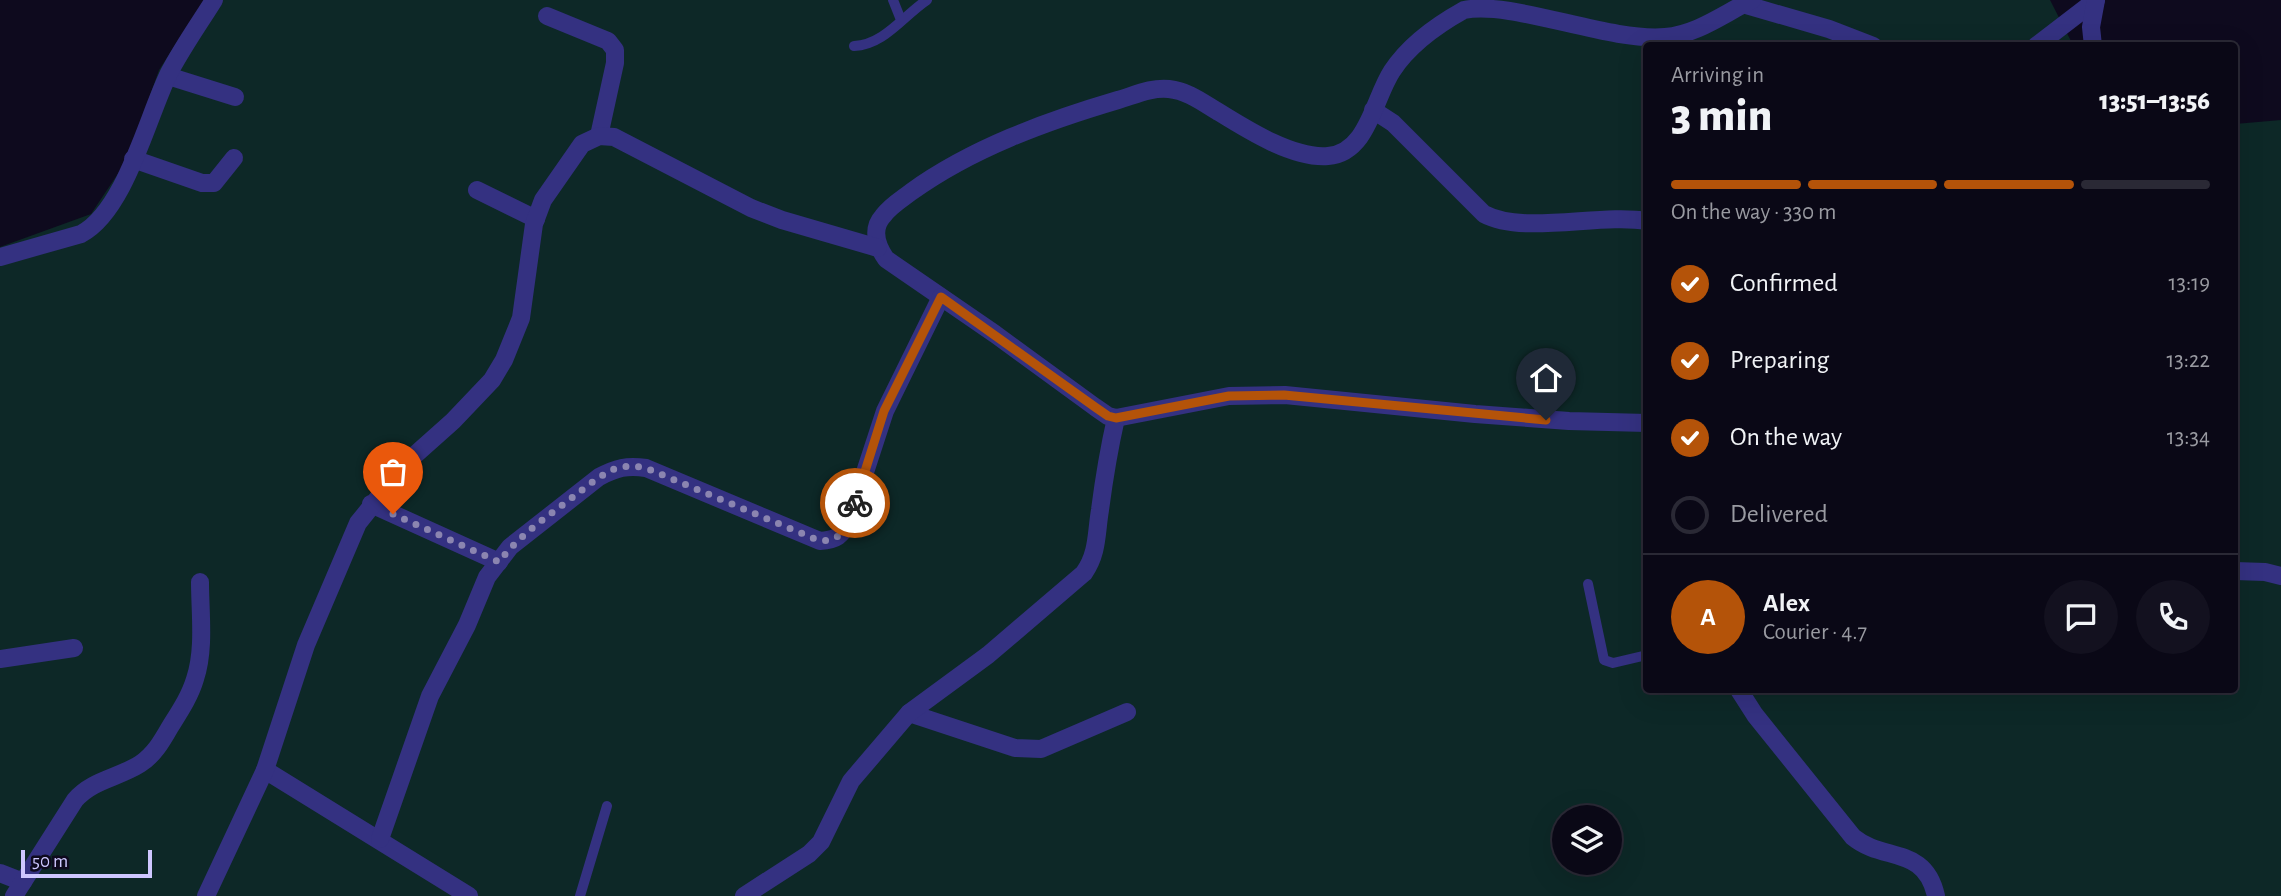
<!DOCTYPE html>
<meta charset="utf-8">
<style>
:root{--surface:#0a0816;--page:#13111f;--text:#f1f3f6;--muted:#999aa1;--line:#2a2935;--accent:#b45309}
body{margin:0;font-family:"Alegreya Sans",sans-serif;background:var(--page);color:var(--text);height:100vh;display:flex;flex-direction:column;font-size:26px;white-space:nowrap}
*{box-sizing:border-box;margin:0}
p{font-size:23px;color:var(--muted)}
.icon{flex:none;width:38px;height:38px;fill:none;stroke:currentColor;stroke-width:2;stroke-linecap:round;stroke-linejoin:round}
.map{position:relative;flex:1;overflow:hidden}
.panel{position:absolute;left:1643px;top:42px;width:595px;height:651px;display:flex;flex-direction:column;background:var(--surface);border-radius:7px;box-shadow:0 7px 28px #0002,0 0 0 2px var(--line)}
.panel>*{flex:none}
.fabs{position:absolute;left:1552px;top:805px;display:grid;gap:14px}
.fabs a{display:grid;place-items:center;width:70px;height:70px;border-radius:50%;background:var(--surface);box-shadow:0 7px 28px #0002,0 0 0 2px var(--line);font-size:35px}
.scale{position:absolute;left:21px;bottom:18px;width:131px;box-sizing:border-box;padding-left:7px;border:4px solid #cec7ff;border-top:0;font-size:19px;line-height:24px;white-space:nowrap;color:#cec7ff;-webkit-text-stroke:5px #0e0a1e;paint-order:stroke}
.pin{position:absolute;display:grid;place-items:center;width:60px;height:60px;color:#fff;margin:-72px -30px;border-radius:50% 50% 50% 0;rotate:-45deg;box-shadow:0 0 7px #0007}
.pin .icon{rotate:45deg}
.courier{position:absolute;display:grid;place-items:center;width:70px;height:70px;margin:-35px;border:5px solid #b45309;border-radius:50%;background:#fff;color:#222;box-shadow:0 2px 9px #0007}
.summary em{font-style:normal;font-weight:800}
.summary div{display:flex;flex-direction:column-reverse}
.summary{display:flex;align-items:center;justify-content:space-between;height:119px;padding:0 28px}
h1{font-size:46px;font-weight:800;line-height:52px}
.bar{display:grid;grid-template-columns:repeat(4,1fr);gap:10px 7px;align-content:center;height:84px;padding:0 28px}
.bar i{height:9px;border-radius:5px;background:var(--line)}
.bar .on{background:var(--accent)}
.bar p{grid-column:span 4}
.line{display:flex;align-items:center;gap:18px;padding:0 28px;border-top:2px solid var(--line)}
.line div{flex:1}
.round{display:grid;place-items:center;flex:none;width:74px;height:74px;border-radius:37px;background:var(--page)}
ol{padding:0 28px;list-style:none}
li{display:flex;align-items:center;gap:21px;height:77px}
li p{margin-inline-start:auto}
li .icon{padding:7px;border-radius:50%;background:var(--accent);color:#fff;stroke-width:4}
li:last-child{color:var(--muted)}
li i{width:38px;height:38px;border:4px solid var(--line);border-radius:50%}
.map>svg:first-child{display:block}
</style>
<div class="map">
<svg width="2281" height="896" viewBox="0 0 2281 896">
<rect width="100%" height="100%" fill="#0e0a1e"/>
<path fill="#0d2827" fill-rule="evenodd" d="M204 0H2050L2073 45 1647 46V690H2235V124L2281 120V896H0V247L91 214 127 160 159 70ZM1564 817H1610V863H1564Z"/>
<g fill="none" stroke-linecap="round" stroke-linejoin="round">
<g stroke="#343181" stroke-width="10">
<polyline points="893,0 901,20"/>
<path d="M854 46C884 45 903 16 927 0"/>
<polyline points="1588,584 1604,660 1613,663 1647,655"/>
<polyline points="580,896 607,806"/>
</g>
<g stroke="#343181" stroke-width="18">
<polyline points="1743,4 1829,29 1873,46"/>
<polyline points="547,16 608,41 615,50 615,63 599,136"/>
<polyline points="2036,46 2096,0"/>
<polyline points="168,76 235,97"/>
<path d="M1373 110 1393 123 1484 214C1523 235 1600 213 1647 221"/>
<polyline points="133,159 202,183 214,183 234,158"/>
<polyline points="477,190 536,219"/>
<path d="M0 257 81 234C125 211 147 118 169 73 182 48 199 24 214 0"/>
<path d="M1647 423 1569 421 1475 414 1285 395 1229 396 1116 418 1108 416 1095 407 995 334 886 259C877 246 871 229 883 216 890 206 902 199 911 192 972 148 1047 121 1118 100 1135 95 1152 87 1169 89 1188 91 1202 102 1217 111 1246 129 1293 159 1328 156 1368 153 1374 98 1392 71 1409 45 1437 25 1464 10 1512 0 1608 42 1665 37 1698 34 1723 14 1752 0"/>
<polyline points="371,504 499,562"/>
<polyline points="0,659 74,648"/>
<path d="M1739 690 1755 715 1853 837C1883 862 1925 845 1936 896"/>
<polyline points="909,713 1015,748 1041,749 1127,712"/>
<polyline points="265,770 469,896"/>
<path d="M380 839 430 696 467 625 487 577 510 547 599 477C616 468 627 465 646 468L820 541C836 540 842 536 849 521L885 411 941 297"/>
<polyline points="0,873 23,882"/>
<path d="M14 896 75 800C92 780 118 778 140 764 154 755 162 741 170 727 180 711 190 696 195 679 205 649 200 613 200 582"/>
<polyline points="206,896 265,770 306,645 358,523 407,462 453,421 492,380 504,360 521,318 534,224 543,200 582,144 599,136 614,137 751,208 782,220 878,248"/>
<path d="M744 896 809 854 821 842 851 781 909 713 988 655 1084 573C1098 553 1096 534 1100 510 1104 479 1109 449 1116 418"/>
</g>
<g stroke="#343181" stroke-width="18">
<polyline points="2093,46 2091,27 2096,0"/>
<polyline points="2235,571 2265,572 2281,576"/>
</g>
</g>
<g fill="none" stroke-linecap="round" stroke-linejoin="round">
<path stroke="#8b85b0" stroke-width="7" stroke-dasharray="0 12.6" d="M393 514 499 562C519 535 547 517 573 497 586 487 599 476 614 469 625 465 635 466 646 468L820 541C847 539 847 526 855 503"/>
<polyline stroke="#b45309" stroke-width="9" points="855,503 884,411 941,297 1095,407 1108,416 1116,418 1229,396 1284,395 1546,420"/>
</g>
</svg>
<div class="fabs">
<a><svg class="icon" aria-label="layers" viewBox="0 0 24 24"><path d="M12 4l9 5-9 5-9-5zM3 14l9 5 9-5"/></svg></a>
</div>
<div class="scale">50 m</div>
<div class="pin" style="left:393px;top:514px;background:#ea580c"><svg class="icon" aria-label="bag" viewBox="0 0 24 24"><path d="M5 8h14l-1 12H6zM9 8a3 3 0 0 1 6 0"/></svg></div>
<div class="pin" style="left:1546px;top:420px;background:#1f2937"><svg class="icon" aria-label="home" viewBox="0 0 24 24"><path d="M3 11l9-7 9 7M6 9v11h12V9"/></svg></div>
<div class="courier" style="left:855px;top:503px"><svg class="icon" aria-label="bike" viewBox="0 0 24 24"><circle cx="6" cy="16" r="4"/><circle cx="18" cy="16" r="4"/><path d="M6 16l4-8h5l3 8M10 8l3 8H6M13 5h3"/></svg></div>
<section class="panel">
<div class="summary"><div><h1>3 min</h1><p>Arriving in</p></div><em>13:51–13:56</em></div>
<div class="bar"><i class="on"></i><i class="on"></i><i class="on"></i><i></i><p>On the way · 330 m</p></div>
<ol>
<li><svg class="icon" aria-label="check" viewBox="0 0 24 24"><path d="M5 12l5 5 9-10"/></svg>Confirmed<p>13:19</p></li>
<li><svg class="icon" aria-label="check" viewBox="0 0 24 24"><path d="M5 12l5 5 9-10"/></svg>Preparing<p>13:22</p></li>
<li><svg class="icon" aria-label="check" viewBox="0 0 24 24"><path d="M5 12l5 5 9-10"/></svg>On the way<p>13:34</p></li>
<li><i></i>Delivered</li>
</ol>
<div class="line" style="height:126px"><b class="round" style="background:var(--accent);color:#fff">A</b><div><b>Alex</b><p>Courier · 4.7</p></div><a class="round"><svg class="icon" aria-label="chat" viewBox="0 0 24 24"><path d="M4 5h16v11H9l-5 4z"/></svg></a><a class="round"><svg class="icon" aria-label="phone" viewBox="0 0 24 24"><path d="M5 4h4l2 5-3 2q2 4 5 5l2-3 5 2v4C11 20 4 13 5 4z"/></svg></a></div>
</section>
</div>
